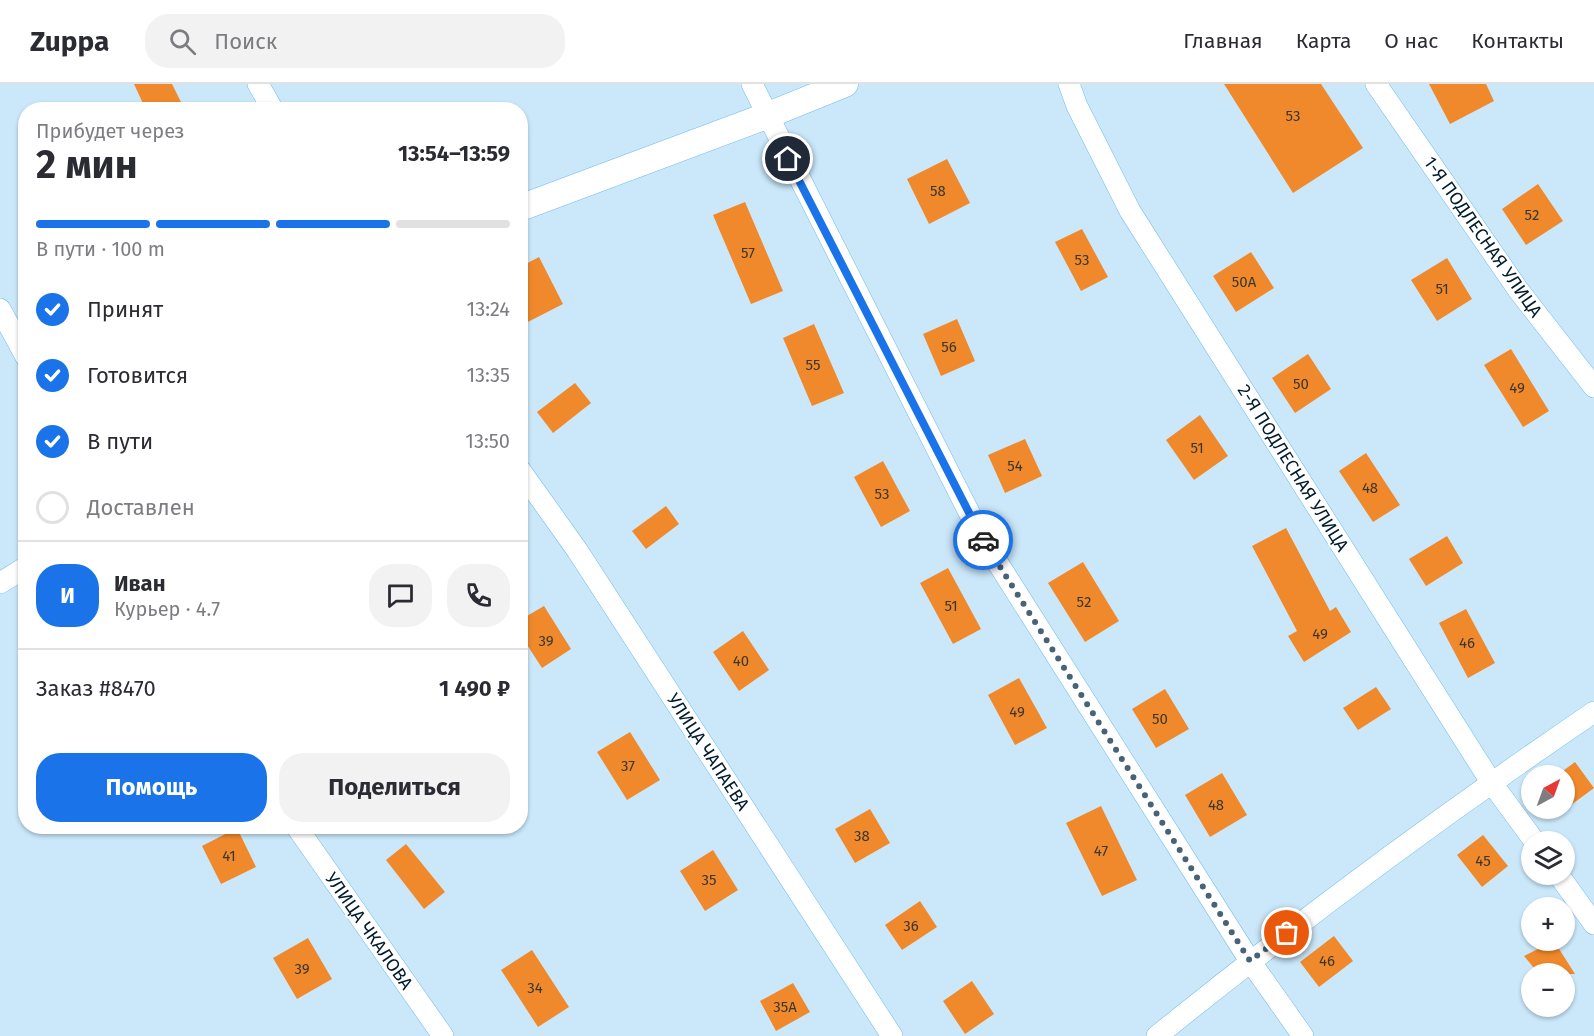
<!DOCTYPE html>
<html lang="ru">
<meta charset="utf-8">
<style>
:root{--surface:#fff;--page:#f2f2f3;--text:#2b2b33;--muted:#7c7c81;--line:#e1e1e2;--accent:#1a73e8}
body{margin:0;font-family:"Fira Sans",sans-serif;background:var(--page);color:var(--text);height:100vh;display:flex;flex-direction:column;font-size:22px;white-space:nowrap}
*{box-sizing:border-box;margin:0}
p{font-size:20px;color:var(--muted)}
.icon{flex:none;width:33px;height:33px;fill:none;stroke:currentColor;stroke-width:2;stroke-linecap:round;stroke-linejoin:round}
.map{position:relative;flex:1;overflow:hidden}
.details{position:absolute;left:18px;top:18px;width:510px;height:732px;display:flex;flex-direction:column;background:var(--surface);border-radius:24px;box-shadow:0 2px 4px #0004}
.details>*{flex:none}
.needle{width:39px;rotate:41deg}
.buttons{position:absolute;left:1521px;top:681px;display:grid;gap:12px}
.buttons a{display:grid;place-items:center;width:54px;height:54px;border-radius:50%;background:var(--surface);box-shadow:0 2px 4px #0004;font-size:30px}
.pin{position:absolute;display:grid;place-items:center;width:51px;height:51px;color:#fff;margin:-26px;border:3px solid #fff;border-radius:50%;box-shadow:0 2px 6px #0007}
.courier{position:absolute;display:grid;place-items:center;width:60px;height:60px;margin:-30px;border:4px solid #1a73e8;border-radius:50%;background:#fff;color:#222;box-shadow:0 2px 8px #0007}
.overview em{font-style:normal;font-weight:700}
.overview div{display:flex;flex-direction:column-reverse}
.overview{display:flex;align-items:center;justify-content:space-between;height:102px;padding:0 18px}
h1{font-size:39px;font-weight:700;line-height:45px}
.bar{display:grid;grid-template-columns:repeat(4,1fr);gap:9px 6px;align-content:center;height:72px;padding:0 18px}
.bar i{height:8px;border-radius:4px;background:var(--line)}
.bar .selected{background:var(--accent)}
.bar p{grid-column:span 4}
.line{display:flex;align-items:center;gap:15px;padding:0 18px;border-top:2px solid var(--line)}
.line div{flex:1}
.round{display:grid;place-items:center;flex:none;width:63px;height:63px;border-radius:24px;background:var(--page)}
ol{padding:0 18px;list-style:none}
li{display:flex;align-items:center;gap:18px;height:66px}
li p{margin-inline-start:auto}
li .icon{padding:6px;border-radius:50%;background:var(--accent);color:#fff;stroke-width:4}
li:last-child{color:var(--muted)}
li i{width:33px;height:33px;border:3px solid var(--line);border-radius:50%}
.cta{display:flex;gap:12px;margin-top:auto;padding:12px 18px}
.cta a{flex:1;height:69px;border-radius:24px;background:var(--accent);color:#fff;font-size:24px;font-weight:700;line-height:69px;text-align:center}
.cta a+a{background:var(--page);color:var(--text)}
header{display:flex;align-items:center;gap:36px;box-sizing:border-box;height:84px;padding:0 30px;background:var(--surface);border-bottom:2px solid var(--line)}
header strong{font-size:28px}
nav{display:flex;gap:33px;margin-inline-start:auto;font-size:21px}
.search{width:420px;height:54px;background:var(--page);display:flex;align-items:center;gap:15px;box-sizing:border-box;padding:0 21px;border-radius:24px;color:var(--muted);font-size:22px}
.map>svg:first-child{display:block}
</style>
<header>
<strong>Zuppa</strong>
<div class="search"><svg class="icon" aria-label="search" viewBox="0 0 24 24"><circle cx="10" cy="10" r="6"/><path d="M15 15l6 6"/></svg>Поиск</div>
<nav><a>Главная</a><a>Карта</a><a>О нас</a><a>Контакты</a></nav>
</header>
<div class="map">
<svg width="1594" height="952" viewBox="0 0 1594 952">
<rect width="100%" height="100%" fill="#cbe8fb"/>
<g fill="#f0892b">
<polygon points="134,0 172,0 185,26 146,26"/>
<polygon points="1224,0 1321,0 1363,64 1293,109"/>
<polygon points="1429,0 1486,0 1494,17 1450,40"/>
<polygon points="947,75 970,119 929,140 907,95"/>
<polygon points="1538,100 1563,137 1526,161 1502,125"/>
<polygon points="745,118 783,207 751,220 713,131"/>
<polygon points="1082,145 1108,193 1081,207 1055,158"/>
<polygon points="1251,168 1274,204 1236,228 1213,192"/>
<polygon points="539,173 563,220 520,242 520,183"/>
<polygon points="1447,174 1472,215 1437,237 1411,196"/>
<polygon points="957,235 975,277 941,292 923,250"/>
<polygon points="814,240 844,309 812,322 783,254"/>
<polygon points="1511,265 1549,327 1523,343 1484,281"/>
<polygon points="1308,270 1331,305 1295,329 1272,294"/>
<polygon points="575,299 591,319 553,349 537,328"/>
<polygon points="1200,331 1228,372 1194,396 1166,356"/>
<polygon points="1025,355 1042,392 1005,409 988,371"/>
<polygon points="1366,369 1400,421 1373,438 1339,387"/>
<polygon points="883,377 910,427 881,443 854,393"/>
<polygon points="666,422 679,440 646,465 632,447"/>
<polygon points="1286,444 1330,527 1336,523 1351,548 1304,578 1288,552 1297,547 1252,462"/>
<polygon points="1447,452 1463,479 1426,502 1409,475"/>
<polygon points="1083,478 1119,537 1085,558 1048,499"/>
<polygon points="948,484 981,545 953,560 920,499"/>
<polygon points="544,522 571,565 542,584 520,550 520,536"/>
<polygon points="1466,525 1495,579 1468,594 1439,539"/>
<polygon points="743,547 769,586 739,607 713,568"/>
<polygon points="1019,594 1047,644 1015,661 988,611"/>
<polygon points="1376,603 1391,625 1358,646 1343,624"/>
<polygon points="1165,605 1189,645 1156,664 1132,625"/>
<polygon points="630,648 660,696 627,716 597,668"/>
<polygon points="1575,678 1594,704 1556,732 1551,724 1564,724 1564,692 1556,692"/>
<polygon points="1222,689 1247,731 1210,753 1185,711"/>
<polygon points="1101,722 1137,796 1102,812 1066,739"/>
<polygon points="870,725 890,759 855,779 835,745"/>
<polygon points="237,744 256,783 221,800 202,762"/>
<polygon points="1483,751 1508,782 1482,803 1457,771"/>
<polygon points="406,760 445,808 424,825 386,776"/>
<polygon points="713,766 738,806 705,827 680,787"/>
<polygon points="920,817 937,843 902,866 885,841"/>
<polygon points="1334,852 1353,877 1319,903 1300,878"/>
<polygon points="308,854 332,895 297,915 273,874"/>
<polygon points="1554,857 1575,890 1539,890 1524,872"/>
<polygon points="532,866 569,923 538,943 501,886"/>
<polygon points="972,897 994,930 965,950 943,917"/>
<polygon points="793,899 810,928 776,947 760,917"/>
</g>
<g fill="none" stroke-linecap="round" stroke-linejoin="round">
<defs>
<g id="minor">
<polyline points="258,0 273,26"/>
<polyline points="752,0 982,454 1250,877 1303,952"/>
<polyline points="1069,0 1077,22 1130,127 1491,698 1535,758"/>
<polyline points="1376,0 1519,207 1594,303"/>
<polyline points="0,225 26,273"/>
<polyline points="520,386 577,466 892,952"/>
<polyline points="0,499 26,483"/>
<polyline points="296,742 443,952"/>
<polyline points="1558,790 1594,840"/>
<path d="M1157 952C1298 838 1444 730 1594 628"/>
</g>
<polyline id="tertiary" points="520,124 766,32 845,0"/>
</defs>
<use href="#minor" stroke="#70bbe9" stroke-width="22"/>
<use href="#tertiary" stroke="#70bbe9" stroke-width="27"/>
<use href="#minor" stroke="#fff" stroke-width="21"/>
<use href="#tertiary" stroke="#fff" stroke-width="26"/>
</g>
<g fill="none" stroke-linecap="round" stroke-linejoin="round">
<polyline stroke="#476375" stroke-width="6" stroke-dasharray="0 10.8" points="983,456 1250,877 1287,849"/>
<polyline stroke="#1a73e8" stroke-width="8" points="788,75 983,456"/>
</g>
<g text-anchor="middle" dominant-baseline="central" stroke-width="4.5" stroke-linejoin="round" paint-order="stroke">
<g font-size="15" fill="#3c372c">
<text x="1293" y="32">53</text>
<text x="938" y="107">58</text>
<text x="1532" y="131">52</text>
<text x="748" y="169">57</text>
<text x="1082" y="176">53</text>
<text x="1244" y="198">50А</text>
<text x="1442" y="205">51</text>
<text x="949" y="263">56</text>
<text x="813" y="281">55</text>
<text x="1301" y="300">50</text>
<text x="1517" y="304">49</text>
<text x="1197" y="364">51</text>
<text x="1015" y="382">54</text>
<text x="1370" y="404">48</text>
<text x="882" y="410">53</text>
<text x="1084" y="518">52</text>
<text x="951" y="522">51</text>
<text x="1320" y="550">49</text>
<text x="546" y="557">39</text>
<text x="1467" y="559">46</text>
<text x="741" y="577">40</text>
<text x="1017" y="628">49</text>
<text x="1160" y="635">50</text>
<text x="628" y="682">37</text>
<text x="1216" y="721">48</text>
<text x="862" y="752">38</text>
<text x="1101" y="767">47</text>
<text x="229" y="772">41</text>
<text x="1483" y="777">45</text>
<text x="709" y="796">35</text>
<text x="911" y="842">36</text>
<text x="1327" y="877">46</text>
<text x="302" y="885">39</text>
<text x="535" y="904">34</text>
<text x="785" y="923">35А</text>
</g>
<g font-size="18" fill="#001c2d" stroke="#fff">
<text transform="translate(1483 153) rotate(55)">1-Я ПОДЛЕСНАЯ УЛИЦА</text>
<text transform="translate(1293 384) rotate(58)">2-Я ПОДЛЕСНАЯ УЛИЦА</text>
<text transform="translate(708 668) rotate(57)">УЛИЦА ЧАПАЕВА</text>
<text transform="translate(369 847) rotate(55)">УЛИЦА ЧКАЛОВА</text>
</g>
</g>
</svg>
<div class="buttons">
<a><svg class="needle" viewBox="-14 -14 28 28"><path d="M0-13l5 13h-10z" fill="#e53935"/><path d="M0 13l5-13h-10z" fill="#7c7c81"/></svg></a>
<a><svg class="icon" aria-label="layers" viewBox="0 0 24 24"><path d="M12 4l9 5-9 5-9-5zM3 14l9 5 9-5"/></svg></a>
<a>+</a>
<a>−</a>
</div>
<div class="pin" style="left:1287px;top:849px;background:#ea580c"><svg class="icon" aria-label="bag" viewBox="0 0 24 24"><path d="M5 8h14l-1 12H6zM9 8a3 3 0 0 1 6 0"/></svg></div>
<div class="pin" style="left:788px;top:75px;background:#1f2937"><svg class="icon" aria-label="home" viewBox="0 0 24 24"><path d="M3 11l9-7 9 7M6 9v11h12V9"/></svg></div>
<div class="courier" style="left:983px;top:456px"><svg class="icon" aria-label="car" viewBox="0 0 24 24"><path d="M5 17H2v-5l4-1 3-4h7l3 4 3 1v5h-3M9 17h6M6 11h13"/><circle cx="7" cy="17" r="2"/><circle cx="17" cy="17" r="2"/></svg></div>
<section class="details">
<div class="overview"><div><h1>2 мин</h1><p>Прибудет через</p></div><em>13:54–13:59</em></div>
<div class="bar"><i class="selected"></i><i class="selected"></i><i class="selected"></i><i></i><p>В пути · 100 m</p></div>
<ol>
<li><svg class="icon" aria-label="check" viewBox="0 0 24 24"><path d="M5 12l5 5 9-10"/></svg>Принят<p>13:24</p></li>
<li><svg class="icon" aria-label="check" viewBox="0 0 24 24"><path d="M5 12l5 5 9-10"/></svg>Готовится<p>13:35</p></li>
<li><svg class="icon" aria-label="check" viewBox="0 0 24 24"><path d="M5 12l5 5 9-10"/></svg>В пути<p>13:50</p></li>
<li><i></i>Доставлен</li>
</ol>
<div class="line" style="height:108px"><b class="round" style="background:var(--accent);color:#fff">И</b><div><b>Иван</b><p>Курьер · 4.7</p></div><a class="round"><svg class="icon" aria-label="chat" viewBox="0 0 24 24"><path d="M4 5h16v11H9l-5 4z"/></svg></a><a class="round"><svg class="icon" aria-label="phone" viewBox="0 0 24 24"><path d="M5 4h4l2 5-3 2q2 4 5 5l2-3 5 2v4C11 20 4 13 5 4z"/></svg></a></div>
<div class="line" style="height:78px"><div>Заказ #8470</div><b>1 490 ₽</b></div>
<div class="cta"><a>Помощь</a><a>Поделиться</a></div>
</section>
</div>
